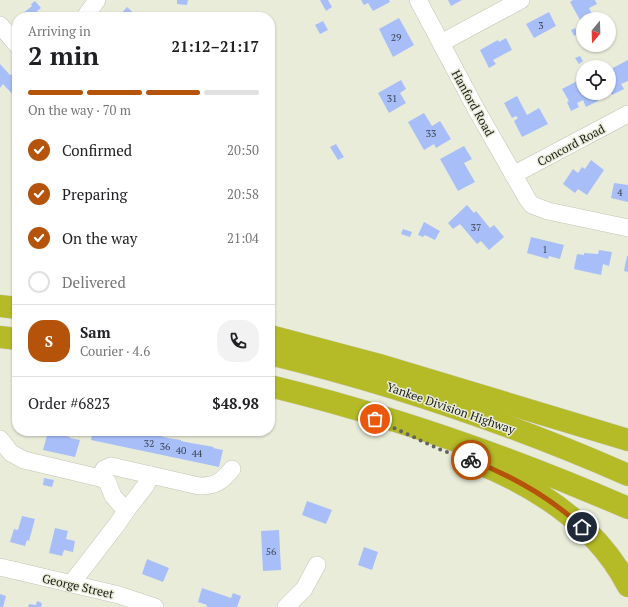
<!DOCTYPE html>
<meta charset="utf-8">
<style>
:root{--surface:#fff;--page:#f2f2f2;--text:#202124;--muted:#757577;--line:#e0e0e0;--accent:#b45309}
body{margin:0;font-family:"PT Serif",serif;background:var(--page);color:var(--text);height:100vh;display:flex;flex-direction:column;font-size:15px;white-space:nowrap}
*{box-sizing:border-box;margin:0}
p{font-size:13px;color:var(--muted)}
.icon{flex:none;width:22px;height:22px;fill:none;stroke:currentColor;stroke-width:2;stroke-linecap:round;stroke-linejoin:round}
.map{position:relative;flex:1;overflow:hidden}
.drawer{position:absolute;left:12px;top:12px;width:263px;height:424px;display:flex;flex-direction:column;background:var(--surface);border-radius:16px;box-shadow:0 1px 3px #0004}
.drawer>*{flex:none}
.needle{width:26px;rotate:199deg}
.controls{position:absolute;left:576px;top:12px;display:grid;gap:8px}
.controls a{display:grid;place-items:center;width:40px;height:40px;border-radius:50%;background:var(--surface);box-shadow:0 1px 3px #0004;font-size:20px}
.pin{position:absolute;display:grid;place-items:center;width:34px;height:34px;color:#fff;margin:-17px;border:2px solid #fff;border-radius:50%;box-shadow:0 1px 4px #0007}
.courier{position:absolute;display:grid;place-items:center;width:40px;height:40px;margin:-20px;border:3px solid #b45309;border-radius:50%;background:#fff;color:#222;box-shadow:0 1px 5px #0007}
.overview em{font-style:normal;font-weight:600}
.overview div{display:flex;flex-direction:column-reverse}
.overview{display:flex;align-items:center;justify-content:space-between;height:68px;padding:0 16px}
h1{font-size:26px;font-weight:600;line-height:30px}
.bar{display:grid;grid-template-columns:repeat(4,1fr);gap:6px 4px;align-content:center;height:48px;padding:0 16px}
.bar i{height:5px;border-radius:3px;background:var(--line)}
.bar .active{background:var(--accent)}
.bar p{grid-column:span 4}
.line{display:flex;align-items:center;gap:10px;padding:0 16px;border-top:1px solid var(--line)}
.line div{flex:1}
.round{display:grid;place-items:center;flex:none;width:42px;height:42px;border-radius:16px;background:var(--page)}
ol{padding:0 16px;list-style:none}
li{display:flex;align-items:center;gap:12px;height:44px}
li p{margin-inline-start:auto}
li .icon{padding:4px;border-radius:50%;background:var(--accent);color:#fff;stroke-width:4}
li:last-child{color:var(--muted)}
li i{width:22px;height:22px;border:2px solid var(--line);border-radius:50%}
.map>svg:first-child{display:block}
</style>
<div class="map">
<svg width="628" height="607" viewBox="0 0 628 607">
<rect width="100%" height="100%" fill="#eaecda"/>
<g fill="#a7bef9">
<polygon points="177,0 188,0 187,5 177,4"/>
<polygon points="320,0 328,0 332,7 326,11"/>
<polygon points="361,0 389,0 390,2 373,11 368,3 364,5"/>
<polygon points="448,0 462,0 451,6"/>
<polygon points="573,0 595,0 597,4 589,8 592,14 580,20 570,2"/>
<polygon points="35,1 41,8 37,11 43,17 25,17 22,14 32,6 31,4"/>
<polygon points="127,7 138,17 118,17"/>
<polygon points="549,12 556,26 534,38 526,24"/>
<polygon points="399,18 414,45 393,57 379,29"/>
<polygon points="323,21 328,30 320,34 315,25"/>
<polygon points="575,28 578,34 574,36 571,30"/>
<polygon points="506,38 512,50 493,60 496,64 489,68 480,50 498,40 499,42"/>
<polygon points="580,56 583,61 579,64 575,58"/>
<polygon points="628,60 628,81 621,84 624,89 612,95 609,89 609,70"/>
<polygon points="0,64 10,75 12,74 17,79 16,98 3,84 0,88"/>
<polygon points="583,78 583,93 594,93 598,101 586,107 583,100 577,103 579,107 571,111 567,102 569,101 562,89"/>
<polygon points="401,80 406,89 400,93 406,103 389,113 378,93"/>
<polygon points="517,96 527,115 539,108 548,124 522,137 514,121 518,118 516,116 512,118 504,103"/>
<polygon points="424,113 432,126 440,121 451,139 436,148 434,144 424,150 408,122"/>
<polygon points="336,144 344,157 338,160 330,147"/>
<polygon points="464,146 472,159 464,163 475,182 458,191 440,159"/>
<polygon points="591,160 604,170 587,195 578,189 575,193 563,184 573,169 578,173 582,167 585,169"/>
<polygon points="614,183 628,185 628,202 611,198"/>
<polygon points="467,205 474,213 476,211 490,228 494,225 504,237 489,250 481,241 477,244 460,224 453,229 448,223"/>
<polygon points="424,222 440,231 435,240 425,235 423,237 418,235"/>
<polygon points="403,229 412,232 410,237 401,234"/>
<polygon points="531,237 564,245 560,259 549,256 548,259 527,253"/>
<polygon points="599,250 612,252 609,266 603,264 601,275 574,269 577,254 584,255 584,253 598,254"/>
<polygon points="627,256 628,256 628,272 624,271"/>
<polygon points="93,431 140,431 168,438 181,440 181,441 191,443 214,447 213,448 223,450 219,467 91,440"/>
<polygon points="48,432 70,437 70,438 80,440 75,457 43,450"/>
<polygon points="44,478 54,480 52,487 43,485"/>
<polygon points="307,501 332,510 326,524 302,515"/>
<polygon points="22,516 35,519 29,541 27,540 25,546 10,542 14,529 18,530"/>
<polygon points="55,528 68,531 66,539 75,541 73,552 64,550 62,556 49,553"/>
<polygon points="279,530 281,570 263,571 261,531"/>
<polygon points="364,547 378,552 372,570 358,565"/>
<polygon points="147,559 169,568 163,582 142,574"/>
<polygon points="202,588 231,598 233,593 241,596 237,607 206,607 207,605 198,602"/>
<polygon points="0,594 6,596 3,607 0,607"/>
<polygon points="37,601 42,603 41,607 28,607 29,604 36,605"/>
</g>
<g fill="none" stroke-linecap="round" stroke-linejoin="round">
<defs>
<g id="minor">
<polyline points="418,0 476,109 528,200 532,205 548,211 628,228"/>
<polyline points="85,17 97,0"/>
<polyline points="0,25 17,45"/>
<polyline points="441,43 521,0"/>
<polyline points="513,175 628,114"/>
<polyline points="0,439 11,453 24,460 100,478 107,481 113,496 126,511 118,523 71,584"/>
<path d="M100 478 104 469 111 466 199 486C216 486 221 482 232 469"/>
<polyline points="126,511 146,485 151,475"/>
<polyline points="0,567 119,595 155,607"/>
<polyline points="286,607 304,589 317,565"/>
</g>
<g id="highway">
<polyline points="0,306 17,308"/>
<polyline points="270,336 383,366 628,440"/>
<polyline points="0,337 17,339"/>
<path d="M270 354C393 384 512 424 628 475"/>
<path d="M270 386C393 416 513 458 628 508"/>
<path d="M478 463C539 488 597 526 628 586"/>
</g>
</defs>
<use href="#minor" stroke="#c2c4b3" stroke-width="18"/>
<use href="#highway" stroke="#d1d1d0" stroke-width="23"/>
<use href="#minor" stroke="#fff" stroke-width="17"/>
<use href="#highway" stroke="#b5bb27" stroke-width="22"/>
</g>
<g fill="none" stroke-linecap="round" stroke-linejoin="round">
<polyline stroke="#63645a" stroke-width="4" stroke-dasharray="0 7.2" points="375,419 441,450 471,460"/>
<path stroke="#b45309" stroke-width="5" d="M471 460C512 476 550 497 582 527"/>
</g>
<g text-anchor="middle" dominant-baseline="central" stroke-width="3" stroke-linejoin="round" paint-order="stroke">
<g font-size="10" fill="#3d444e">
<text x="541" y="25">3</text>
<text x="396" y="37">29</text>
<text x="392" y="98">31</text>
<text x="431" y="133">33</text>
<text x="620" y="192">4</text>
<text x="476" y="227">37</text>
<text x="545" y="249">1</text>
<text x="149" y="443">32</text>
<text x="165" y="446">36</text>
<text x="181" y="450">40</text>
<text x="197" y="453">44</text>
<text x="271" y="551">56</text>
</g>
<g font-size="12" fill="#1a1b15" stroke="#eaecda">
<text transform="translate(473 103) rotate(61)">Hanford Road</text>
<text transform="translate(571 145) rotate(-28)">Concord Road</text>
<text transform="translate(451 408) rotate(19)">Yankee Division Highway</text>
<text transform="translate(78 586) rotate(13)">George Street</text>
</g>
</g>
</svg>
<div class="controls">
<a><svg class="needle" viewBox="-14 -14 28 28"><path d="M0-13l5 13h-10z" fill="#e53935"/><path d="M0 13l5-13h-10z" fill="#757577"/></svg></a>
<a><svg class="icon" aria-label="locate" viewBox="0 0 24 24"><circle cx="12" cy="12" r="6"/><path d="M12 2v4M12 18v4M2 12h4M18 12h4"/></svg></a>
</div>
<div class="pin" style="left:375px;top:419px;background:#ea580c"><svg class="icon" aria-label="bag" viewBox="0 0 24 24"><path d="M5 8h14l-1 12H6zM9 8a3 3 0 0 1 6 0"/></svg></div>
<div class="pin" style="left:582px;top:527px;background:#1f2937"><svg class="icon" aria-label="home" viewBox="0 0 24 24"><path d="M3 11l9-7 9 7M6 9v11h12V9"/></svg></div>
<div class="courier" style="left:471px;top:460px"><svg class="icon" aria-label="bike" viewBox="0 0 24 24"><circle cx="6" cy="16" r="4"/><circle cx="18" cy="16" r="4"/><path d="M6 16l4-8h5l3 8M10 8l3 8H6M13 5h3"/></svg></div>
<section class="drawer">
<div class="overview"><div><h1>2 min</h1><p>Arriving in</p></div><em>21:12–21:17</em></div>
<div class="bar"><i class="active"></i><i class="active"></i><i class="active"></i><i></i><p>On the way · 70 m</p></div>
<ol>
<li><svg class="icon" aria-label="check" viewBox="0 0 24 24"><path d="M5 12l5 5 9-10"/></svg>Confirmed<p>20:50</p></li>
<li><svg class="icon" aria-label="check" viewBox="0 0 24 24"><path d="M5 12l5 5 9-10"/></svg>Preparing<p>20:58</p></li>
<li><svg class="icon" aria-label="check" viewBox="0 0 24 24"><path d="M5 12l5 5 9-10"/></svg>On the way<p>21:04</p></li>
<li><i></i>Delivered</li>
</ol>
<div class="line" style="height:72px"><b class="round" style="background:var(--accent);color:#fff">S</b><div><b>Sam</b><p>Courier · 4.6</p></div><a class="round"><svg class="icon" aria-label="phone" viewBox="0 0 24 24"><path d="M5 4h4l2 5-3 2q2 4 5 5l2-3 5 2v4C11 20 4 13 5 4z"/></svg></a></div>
<div class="line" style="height:52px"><div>Order #6823</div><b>$48.98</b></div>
</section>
</div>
